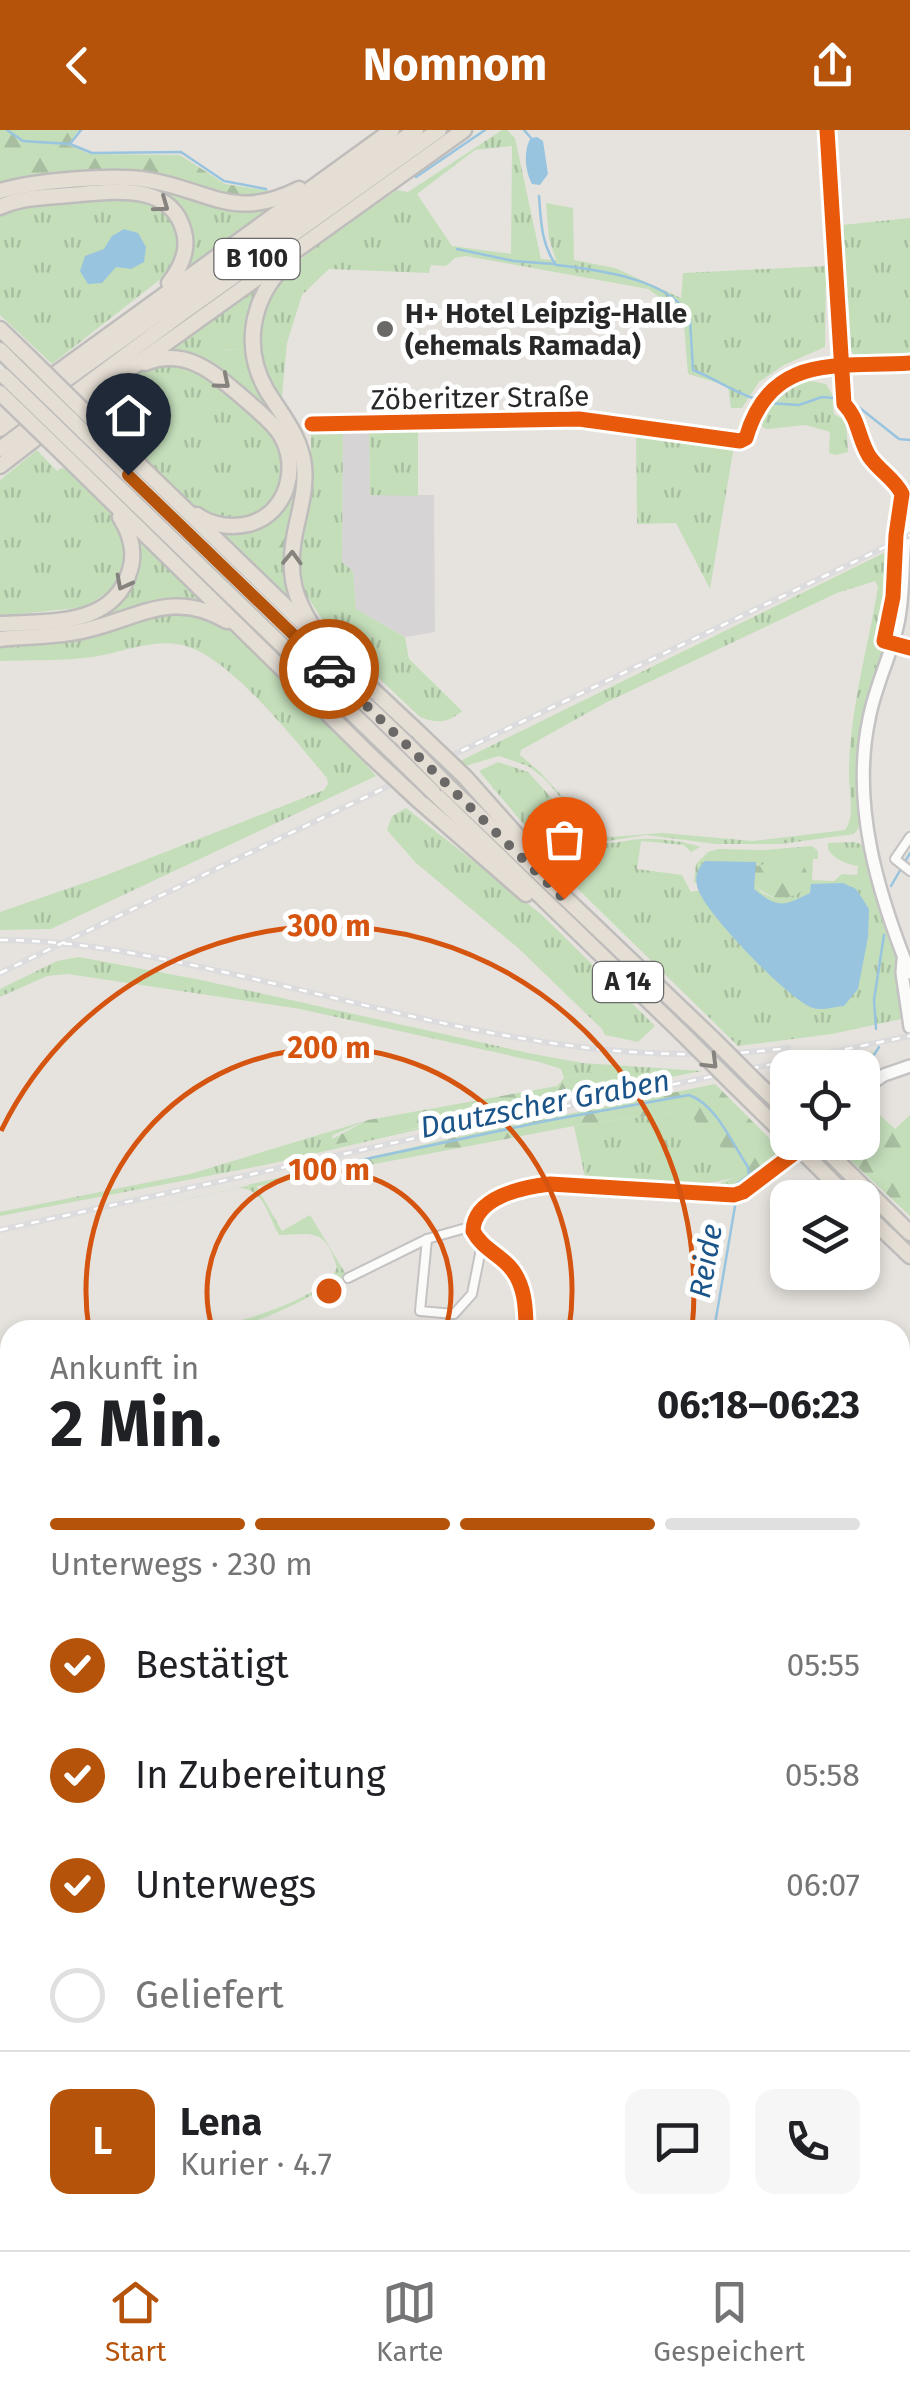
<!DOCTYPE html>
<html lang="de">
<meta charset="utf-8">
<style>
:root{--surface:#fff;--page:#f6f6f6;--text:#202124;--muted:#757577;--line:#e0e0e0;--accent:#b45309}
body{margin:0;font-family:"Fira Sans",sans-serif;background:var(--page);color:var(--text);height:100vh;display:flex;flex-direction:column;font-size:38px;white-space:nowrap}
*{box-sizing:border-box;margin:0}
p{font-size:32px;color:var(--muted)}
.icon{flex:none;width:55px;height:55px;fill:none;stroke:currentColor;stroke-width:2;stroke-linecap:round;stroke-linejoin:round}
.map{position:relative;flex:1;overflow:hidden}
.side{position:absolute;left:0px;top:1190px;width:910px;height:930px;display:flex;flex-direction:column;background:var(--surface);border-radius:30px 30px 0 0;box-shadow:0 5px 15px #0003}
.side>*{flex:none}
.controls{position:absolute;left:770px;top:920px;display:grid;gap:20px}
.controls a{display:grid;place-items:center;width:110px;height:110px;border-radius:20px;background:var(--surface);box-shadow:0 5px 15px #0003;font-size:50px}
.pin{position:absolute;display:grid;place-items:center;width:85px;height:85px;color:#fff;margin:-102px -42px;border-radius:50% 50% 50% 0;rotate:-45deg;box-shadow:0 0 10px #0007}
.pin .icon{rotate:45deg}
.courier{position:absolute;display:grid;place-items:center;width:100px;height:100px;margin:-50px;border:8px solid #b45309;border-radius:50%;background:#fff;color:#222;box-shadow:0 2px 12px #0007}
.overview em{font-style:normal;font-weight:700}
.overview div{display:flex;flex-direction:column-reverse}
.overview{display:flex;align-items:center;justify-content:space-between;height:170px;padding:0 50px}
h1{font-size:65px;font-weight:700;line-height:75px}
.bar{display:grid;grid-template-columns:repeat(4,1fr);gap:15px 10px;align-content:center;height:120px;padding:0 50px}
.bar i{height:12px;border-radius:8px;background:var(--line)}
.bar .current{background:var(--accent)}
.bar p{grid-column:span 4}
.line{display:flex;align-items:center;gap:25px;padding:0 50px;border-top:2px solid var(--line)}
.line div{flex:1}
.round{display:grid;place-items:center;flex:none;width:105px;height:105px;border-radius:20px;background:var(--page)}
ol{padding:0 50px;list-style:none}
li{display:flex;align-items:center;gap:30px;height:110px}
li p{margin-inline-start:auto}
li .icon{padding:10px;border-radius:50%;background:var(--accent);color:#fff;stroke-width:4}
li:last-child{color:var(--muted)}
li i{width:55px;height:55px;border:5px solid var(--line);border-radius:50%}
header{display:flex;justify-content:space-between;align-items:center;height:130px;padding:0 50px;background:var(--accent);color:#fff;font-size:45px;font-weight:700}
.menu{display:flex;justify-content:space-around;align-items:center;height:140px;border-top:2px solid var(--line);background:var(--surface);font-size:28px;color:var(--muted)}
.menu a{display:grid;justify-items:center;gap:5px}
.menu .current{color:var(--accent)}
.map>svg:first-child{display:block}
</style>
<header><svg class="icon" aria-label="back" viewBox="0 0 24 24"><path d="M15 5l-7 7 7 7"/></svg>Nomnom<svg class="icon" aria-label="share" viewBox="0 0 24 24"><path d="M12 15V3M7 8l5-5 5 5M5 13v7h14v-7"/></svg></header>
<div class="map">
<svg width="910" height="2120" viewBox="0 0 910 2120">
<defs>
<pattern id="grass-tufts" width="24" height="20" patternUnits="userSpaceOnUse" patternTransform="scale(2.5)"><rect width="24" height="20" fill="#c4deba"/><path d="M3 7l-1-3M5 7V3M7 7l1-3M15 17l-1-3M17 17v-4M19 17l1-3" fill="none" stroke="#a8bea0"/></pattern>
<pattern id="forest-firs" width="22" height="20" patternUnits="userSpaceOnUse" patternTransform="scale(2.5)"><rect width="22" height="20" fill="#c4deba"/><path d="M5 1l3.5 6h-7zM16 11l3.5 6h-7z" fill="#a8bea0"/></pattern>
</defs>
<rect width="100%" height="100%" fill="#e6e3de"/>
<polygon fill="#d7d4d5" points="343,298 369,298 370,365 434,365 435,502 405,507 356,479 353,441 342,432"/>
<g fill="url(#grass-tufts)" fill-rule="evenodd">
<path d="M502 0H507L515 8 541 129 556 130 549 109 546 73 573 78 574 130 615 138 681 168 683 143 826 136 825 217 784 235 759 252 742 278H731L728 256 688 244 683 184 648 159 466 126 455 128 446 136 431 135 429 143 329 139 302 165 287 213 281 276C274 261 261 242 258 226 245 147 344 99 397 60L408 62ZM512 16 511 124 452 116 417 64 475 20Z"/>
<polygon points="115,53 151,55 230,81 275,78 181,144 190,112 153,62 0,72 0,65 17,61"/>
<path d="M135 65C175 78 188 100 171 141L52 234 0 185V81L9 77Z"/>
<polygon points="910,88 910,227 855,227 848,216 842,95"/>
<polygon points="273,140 250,219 226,220 203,230 160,221"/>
<path d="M177 232C214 248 272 287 284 327 286 334 283 342 282 350 274 390 230 400 197 380 170 363 142 327 118 305L120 302 92 273 150 236Z"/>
<path d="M806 250 826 254 832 264 834 284 846 291 848 322 836 325 829 323 830 302 806 295 767 299 759 295C769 270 781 259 806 250Z"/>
<path d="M311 298H343L342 432 353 441 356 479 405 507 409 529 462 581C448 593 437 594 420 587L331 503 305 463 299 429 311 344Z"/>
<polygon points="369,298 418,298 418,366 370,365"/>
<polygon points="636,302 734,316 710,459 676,393 637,394"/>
<polygon points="82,306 400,614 394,617 77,309"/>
<polygon points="37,320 57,341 61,338 71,341 118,388 127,408 124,450 86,477 0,486 0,350"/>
<polygon points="274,383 288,422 297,481 209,396 222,397"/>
<polygon points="133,400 207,470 155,470 99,491 66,499 0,503 0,497 116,473"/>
<path d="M892 419 891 468 881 515V533L858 633 861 695 854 704 781 714H716L646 705 608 711 592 705 545 649 528 636 499 626 465 636 460 631ZM875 451 878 457C868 518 850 579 849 640 848 658 856 687 845 700L753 711 662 703 610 707 596 704 541 643 520 625 521 620 607 572 837 463Z"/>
<path d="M183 479 230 497 355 614V622L376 646 51 799 0 800V782L104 746 324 660 328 654 327 648C296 612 228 524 182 515 152 508 121 523 92 527 62 531 30 530 0 531V512L147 483Z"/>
<path d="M498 632 528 642 586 706C606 719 620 710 642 709 659 708 683 711 700 717L691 722 684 715 641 711 637 739 682 745 691 762 701 760 801 869 803 769C783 779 756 779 752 752L762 763 774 768 753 738 694 753 696 734 708 722 718 719 765 720 812 716 818 721V729H813L812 750 834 751 842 744 857 745 858 736C846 734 836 730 828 720V713L855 712 863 715 894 820 906 888 832 904 738 916 578 759 479 641Z"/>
<polygon points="406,678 541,784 655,896 638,912 605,905 602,899 517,817 416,733 387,700 392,686"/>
<polygon points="79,827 201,850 533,924 583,933 702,941 573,966 615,950 587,942 564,948 561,939 539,932 300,879 68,844 47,846 0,867 0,859 57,831"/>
<path d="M683 981 690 985 740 1038 743 1045C693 1062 638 1051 585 1047L574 996Z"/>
<polygon points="368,990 333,1005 332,1009 337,1013 460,990 265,1035 0,1086 0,1082 190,1044"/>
<path d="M255 1054 282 1101 310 1085 347 1146C302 1170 256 1200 203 1200 234 1194 327 1168 337 1137 325 1097 312 1104 279 1105 268 1086 264 1058 238 1058L0 1110Z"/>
<rect x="752" y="2110" width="71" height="10"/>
</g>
<g fill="url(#forest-firs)">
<polygon points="0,0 79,0 68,15 91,24 180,25 225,54 271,61 271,65 229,68 170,50 0,56"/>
<path d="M246 217 250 219 269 276 260 277 203 230 206 224C220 219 232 222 246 217Z"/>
<polygon points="294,352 297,356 287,400 291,403 288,422 277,427 270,393"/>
<path d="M777 729C797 728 808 732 809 755 791 773 769 772 752 752L753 738Z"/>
<polygon points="873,922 876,933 863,947 862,938 796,937"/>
<polygon points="587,942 613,945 615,951 573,966 337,1014 332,1009 368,990 557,956 564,948"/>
<polygon points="715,954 783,1022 738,1056 721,1057 720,1053 742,1045 740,1038 690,985 683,981 574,996 254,1057 247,1055 470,1004"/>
<polygon points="869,975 895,999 910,985 910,1086 832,1013 862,1012 863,980"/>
</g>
<g fill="#99c4df">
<path d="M537 7 543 11 548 44 540 55 532 54C525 42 523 19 531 8Z"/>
<polygon points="124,99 138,103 146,117 144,132 131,139 116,137 102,153 88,154 80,141 85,126 104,119 112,106"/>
<path d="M705 731 756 732 754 759C778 779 784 776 810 763L811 754 843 753 856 759 869 779 868 807 858 859 844 876C834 877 822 881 813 878 790 871 705 783 698 759 694 748 697 739 705 731Z"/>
</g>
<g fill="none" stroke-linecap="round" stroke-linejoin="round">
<g stroke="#99c4df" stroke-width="2.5">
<polyline points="7,0 23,11 70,14 81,0"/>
<polyline points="524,0 531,8"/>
<polyline points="70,14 92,23 181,22 224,51 266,59"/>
<polyline points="416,47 485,0"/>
<path d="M539 66C541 91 541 114 556 135 593 139 676 149 690 190L693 240C714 248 732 261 753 268"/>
<polyline points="457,119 514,131 554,134"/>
<polyline points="851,271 899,309 910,310"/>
<polyline points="768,273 799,275 822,267 833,268"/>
<polyline points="891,756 910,723"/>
<polyline points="876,899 874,870 884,805"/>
<polyline points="862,944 879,917"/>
<path d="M309 1041 551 990 689 965C716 974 733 1015 748 1037L749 1045"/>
<polyline points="729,1059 790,1017"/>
<polyline points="714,1200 735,1076 731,1071"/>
<polyline points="900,1643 910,1641"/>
<polyline points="0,1957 10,1951"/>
<polyline points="280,2120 283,2110"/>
</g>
<defs>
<g id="street">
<polyline points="827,0 844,274"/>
<path d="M312 294 579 289 740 311 746 308C771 222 837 238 910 233"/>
<polyline points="910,707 895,729 910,741"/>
<polyline points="427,1109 420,1181 454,1184 472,1164 482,1114"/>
<polyline points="348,1148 427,1109 473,1096"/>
</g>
<g id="secondary">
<path d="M910 379C900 417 906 456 898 493 891 526 875 556 869 589 851 675 878 764 910 843"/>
<polyline points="903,830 902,843 910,897"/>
<polyline points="862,960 884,945 910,936"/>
<path d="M526 1200C526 1178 525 1153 509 1136 497 1123 482 1118 473 1101 474 1067 523 1057 550 1054L734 1065 743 1062 809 1012"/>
<polyline points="746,2120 746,2110"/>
</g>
<g id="highway">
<path d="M0 61C35 51 112 44 148 50 209 60 234 92 299 59"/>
<path d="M0 77C22 67 46 67 69 65 109 62 171 50 184 102 189 120 180 139 169 153"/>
<path d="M285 135C251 169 242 218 267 261 282 285 301 307 304 336 306 354 302 371 298 389 284 445 293 471 326 516"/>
<polyline points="0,199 29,227"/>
<polyline points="0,220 16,236"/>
<path d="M145 233C188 216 216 245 247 271 258 281 272 292 280 304 300 336 288 383 249 394 232 398 212 396 197 385"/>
<polyline points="50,261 416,0"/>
<polyline points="70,282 464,0"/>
<polyline points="0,284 392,0"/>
<polyline points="97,294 304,494"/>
<polyline points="0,299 29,277"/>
<polyline points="85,303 405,612"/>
<polyline points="73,313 389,619"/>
<polyline points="0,319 181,184 439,0"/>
<polyline points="61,322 372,627"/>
<polyline points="0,336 49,298"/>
<path d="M0 494C47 491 114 498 130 440 136 421 130 403 120 387"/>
<path d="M0 509C28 506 58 507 86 500 138 488 173 459 227 491"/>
<polyline points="323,513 421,605"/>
<polyline points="465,647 553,746"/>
<polyline points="447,655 712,908"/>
<polyline points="433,662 687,908"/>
<polyline points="417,669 526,764"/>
<polyline points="755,951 788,982"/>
<polyline points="734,955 788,1008"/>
<polyline points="818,1012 910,1103"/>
<polyline points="806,1025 849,1068"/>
<polyline points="862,1080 910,1126"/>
</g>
</defs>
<use href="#street" stroke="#c4c2c3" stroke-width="12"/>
<use href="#secondary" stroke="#c4c2c3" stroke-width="16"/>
<use href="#highway" stroke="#bfbdbc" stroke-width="19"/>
<use href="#street" stroke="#fbfbfa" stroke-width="8"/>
<use href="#secondary" stroke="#fbfbfa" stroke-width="11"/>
<use href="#highway" stroke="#e5ded4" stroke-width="14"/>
<defs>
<g id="rail">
<path d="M0 810C81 810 162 828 241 846 421 887 602 943 788 918"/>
<polyline points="0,843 910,405"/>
<polyline points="0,1100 470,996 910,906"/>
</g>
</defs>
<use href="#rail" stroke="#dcdbdd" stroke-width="6"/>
<use href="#rail" stroke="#fff" stroke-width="2.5" stroke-dasharray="8" stroke-linecap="butt"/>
<defs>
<g id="highway-bridge">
<polyline points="29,227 97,294"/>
<polyline points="16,236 85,303"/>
<polyline points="4,246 73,313"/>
<polyline points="0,263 61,322"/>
<polyline points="421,605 465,647"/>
<polyline points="405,612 447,655"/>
<polyline points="389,619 433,662"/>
<polyline points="372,627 417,669"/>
<polyline points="687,908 734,955"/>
<polyline points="712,908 755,951"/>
<polyline points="793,1012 806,1025"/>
</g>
</defs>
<use href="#highway-bridge" stroke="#bfbdbc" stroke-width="19" stroke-linecap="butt"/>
<use href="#highway-bridge" stroke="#e5ded4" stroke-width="14"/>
<defs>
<g id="cycleway">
<path d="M827 0 844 274C859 289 858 308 869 326 879 341 895 349 902 364L896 405 893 467 884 511 910 518"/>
<path d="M312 294 579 289 740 311 746 308C771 222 837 238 910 233"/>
<path d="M526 1200C526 1178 525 1153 509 1136 497 1123 482 1118 473 1101 474 1067 523 1057 550 1054L734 1065 743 1062 809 1012"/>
</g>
</defs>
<use href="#cycleway" stroke="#fff" stroke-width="21"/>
<use href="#cycleway" stroke="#e8590c" stroke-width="15"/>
</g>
<defs><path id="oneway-chevron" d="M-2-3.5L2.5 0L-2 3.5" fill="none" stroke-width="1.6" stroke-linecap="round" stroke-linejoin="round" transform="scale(2.5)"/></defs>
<g stroke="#86837e">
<use href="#oneway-chevron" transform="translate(162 75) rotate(36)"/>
<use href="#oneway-chevron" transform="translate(223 252) rotate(40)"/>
<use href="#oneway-chevron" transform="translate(292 428) rotate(-88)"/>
<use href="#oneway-chevron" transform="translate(123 453) rotate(118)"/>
<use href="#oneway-chevron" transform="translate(711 932) rotate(45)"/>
</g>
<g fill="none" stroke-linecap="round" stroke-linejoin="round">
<polyline stroke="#6a6968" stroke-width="10" stroke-dasharray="0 18" points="329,539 564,769"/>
<polyline stroke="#b45309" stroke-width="12" points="128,345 329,539"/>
</g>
<g fill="none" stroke="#d5540f" stroke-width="5">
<path d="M213 1200A122 122 0 1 1 445 1200"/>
<path d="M89 1199A243 243 0 1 1 569 1199"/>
<path d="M10 1338A365 365 0 0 1 1 1321M1 1001A365 365 0 0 1 692 1199"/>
</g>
<circle fill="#6a6968" stroke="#fff" stroke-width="4" cx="385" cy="199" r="10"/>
<g text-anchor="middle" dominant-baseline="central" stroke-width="10" stroke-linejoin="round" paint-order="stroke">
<g fill="#fff" stroke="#686868" stroke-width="2.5">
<rect x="214.5" y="109" width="85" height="40" rx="8"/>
<rect x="593" y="832" width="70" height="40" rx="8"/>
</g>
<g font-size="25" font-weight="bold" fill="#282828">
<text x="257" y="129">B 100</text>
<text x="628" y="852">A 14</text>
</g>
<g font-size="28" font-weight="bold" fill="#282828" stroke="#fff" text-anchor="start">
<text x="405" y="183">H+ Hotel Leipzig-Halle<tspan x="405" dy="32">(ehemals Ramada)</tspan></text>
</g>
<g font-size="28" fill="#282828" stroke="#fff">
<text transform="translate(480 268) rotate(-1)">Zöberitzer Straße</text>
</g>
<g font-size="30" font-style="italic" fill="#1b5488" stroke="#fff">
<text transform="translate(545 974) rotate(-11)">Dautzscher Graben</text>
<text transform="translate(706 1131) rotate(-80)">Reide</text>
</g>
</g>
<circle cx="329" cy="1161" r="15" fill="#d5540f" stroke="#fff" stroke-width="5"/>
<g font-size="30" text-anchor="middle" font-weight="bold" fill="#d5540f" stroke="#fff" stroke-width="10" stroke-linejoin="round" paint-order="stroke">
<text x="329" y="806">300 m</text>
<text x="329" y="928">200 m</text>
<text x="329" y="1050">100 m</text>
</g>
</svg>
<div class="controls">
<a><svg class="icon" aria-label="locate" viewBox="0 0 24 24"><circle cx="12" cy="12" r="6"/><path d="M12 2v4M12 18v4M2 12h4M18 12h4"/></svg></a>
<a><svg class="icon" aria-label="layers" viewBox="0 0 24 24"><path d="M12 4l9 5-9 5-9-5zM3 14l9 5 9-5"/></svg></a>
</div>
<div class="pin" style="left:564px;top:769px;background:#ea580c"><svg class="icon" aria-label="bag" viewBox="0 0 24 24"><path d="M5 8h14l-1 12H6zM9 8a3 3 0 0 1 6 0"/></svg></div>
<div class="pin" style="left:128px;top:345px;background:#1f2937"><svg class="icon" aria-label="home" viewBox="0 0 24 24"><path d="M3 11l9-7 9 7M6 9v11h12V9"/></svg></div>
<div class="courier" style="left:329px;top:539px"><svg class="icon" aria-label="car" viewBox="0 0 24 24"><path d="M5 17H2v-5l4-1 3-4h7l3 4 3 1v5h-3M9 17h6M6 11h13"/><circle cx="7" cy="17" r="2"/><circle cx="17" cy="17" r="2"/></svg></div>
<section class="side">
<div class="overview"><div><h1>2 Min.</h1><p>Ankunft in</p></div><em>06:18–06:23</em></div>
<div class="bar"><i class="current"></i><i class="current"></i><i class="current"></i><i></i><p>Unterwegs · 230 m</p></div>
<ol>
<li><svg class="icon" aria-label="check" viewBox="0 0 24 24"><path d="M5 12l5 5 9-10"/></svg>Bestätigt<p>05:55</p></li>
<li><svg class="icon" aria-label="check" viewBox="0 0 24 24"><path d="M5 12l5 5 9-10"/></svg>In Zubereitung<p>05:58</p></li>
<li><svg class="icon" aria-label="check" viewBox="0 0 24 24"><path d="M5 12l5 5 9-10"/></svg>Unterwegs<p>06:07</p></li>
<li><i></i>Geliefert</li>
</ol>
<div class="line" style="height:180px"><b class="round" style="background:var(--accent);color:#fff">L</b><div><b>Lena</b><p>Kurier · 4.7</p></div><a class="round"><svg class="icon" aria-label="chat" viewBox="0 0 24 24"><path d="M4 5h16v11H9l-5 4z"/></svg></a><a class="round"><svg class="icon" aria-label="phone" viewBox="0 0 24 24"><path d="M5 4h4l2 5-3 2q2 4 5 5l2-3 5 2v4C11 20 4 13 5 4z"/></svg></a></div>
</section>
</div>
<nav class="menu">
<a class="current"><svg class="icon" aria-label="home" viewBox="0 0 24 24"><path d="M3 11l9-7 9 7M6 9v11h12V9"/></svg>Start</a>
<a><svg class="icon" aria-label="map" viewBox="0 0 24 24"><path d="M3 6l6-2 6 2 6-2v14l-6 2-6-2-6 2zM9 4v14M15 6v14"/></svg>Karte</a>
<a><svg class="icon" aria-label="saved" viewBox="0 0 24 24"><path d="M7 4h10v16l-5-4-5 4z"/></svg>Gespeichert</a>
</nav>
